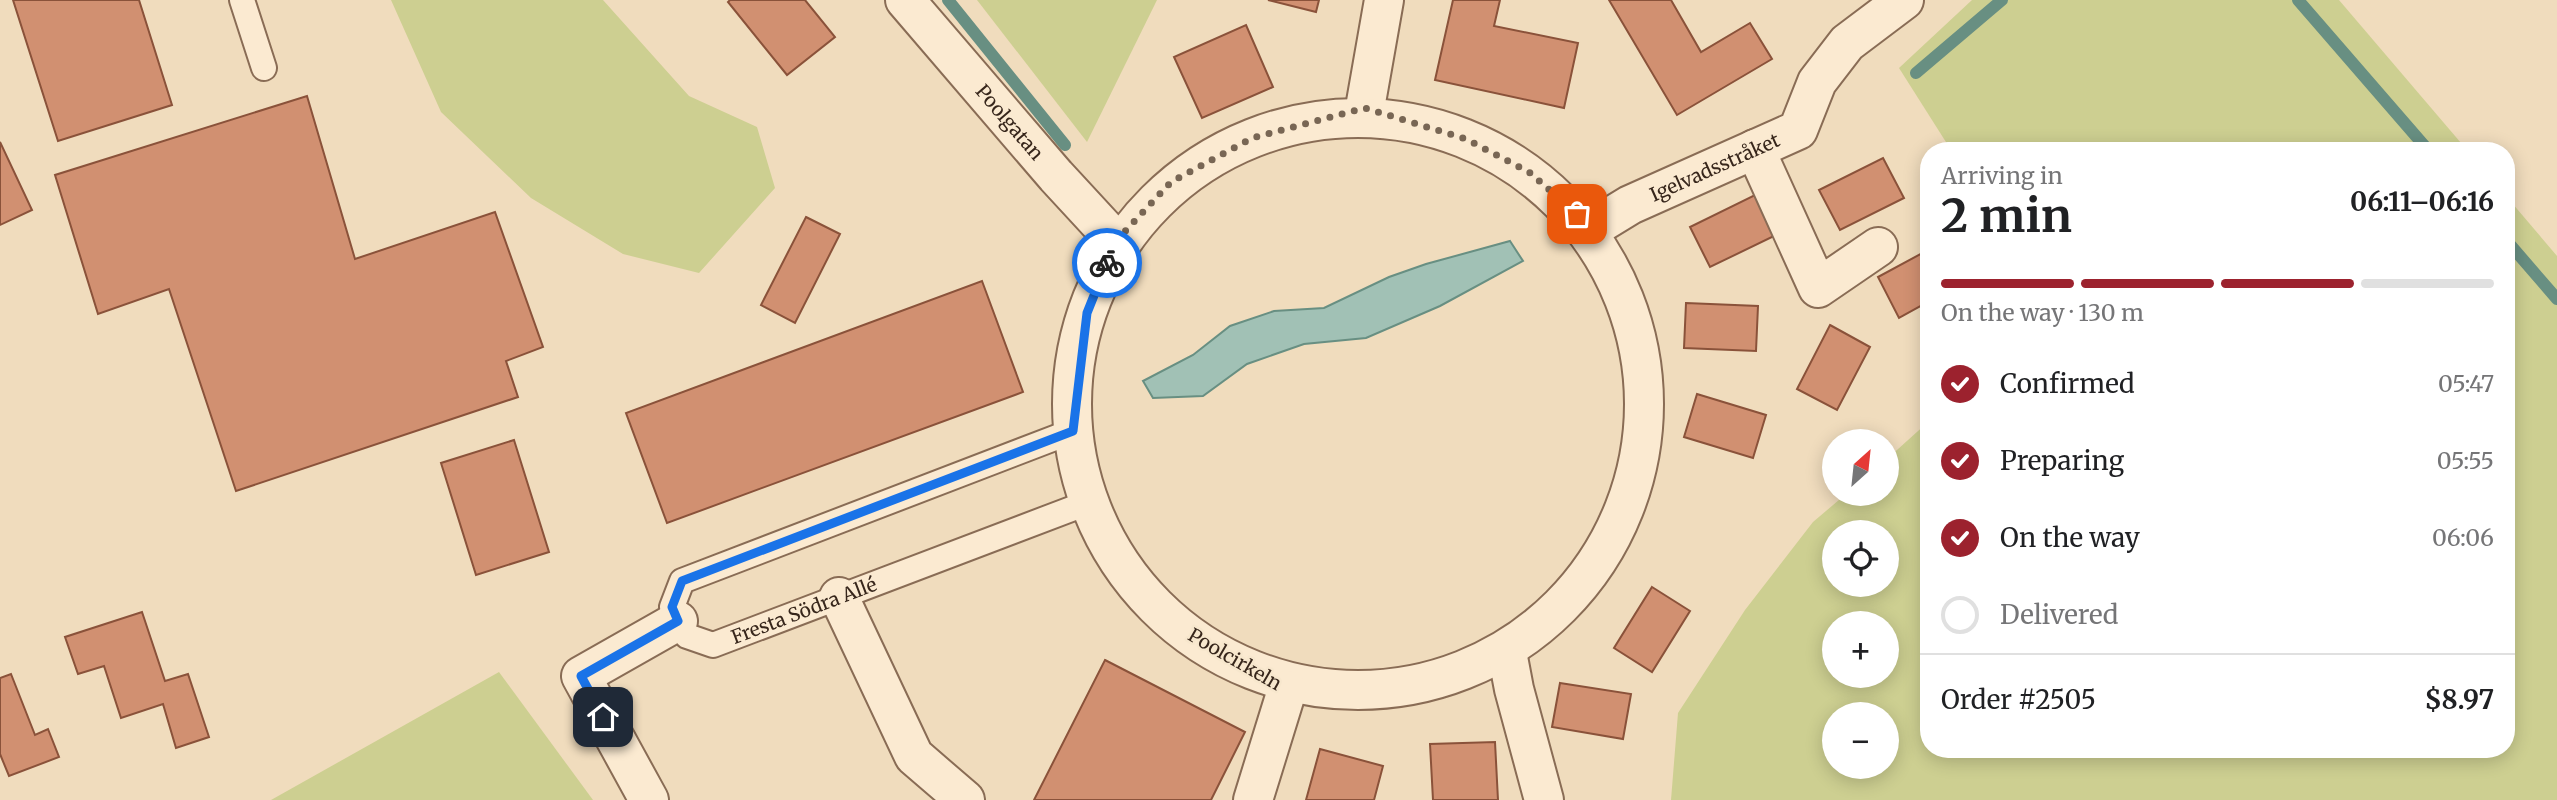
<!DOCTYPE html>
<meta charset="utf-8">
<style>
:root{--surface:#fff;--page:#f2f2f2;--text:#202124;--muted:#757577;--line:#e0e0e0;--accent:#9c222e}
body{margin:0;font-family:Merriweather,serif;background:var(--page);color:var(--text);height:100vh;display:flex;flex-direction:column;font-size:26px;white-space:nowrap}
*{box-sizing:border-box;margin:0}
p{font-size:23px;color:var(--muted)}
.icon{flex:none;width:38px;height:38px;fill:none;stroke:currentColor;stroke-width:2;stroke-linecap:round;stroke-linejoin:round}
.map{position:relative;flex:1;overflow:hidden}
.drawer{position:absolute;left:1920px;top:142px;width:595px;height:616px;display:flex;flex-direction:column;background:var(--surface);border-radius:28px;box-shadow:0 4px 18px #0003}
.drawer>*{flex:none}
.needle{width:46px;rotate:27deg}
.controls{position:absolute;left:1822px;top:429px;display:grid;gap:14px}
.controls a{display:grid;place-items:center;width:77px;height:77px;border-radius:50%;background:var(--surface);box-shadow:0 4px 18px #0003;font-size:35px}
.pin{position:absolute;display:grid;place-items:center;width:60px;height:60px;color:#fff;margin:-30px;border-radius:14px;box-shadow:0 4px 10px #0006}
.courier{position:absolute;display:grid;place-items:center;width:70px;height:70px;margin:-35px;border:5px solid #1a73e8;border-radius:50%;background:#fff;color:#222;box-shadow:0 2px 9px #0007}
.overview em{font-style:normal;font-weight:700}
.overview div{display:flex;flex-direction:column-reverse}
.overview{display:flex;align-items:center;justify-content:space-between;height:119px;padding:0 21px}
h1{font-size:46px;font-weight:700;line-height:52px}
.bar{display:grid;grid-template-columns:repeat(4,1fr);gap:10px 7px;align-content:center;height:84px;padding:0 21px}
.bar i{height:9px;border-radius:5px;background:var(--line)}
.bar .on{background:var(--accent)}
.bar p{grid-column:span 4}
.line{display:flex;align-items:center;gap:18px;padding:0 21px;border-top:2px solid var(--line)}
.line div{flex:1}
ol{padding:0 21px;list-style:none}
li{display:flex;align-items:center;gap:21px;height:77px}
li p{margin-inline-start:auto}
li .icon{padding:7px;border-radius:50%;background:var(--accent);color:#fff;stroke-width:4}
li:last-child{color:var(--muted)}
li i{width:38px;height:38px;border:4px solid var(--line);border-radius:50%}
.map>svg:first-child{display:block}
</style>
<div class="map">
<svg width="2557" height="800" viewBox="0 0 2557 800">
<rect width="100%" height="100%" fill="#f0dcbd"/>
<g fill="#cdcf91" fill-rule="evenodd">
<polygon points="391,0 603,0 689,96 757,127 775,188 699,273 623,254 531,198 441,112"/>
<polygon points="977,0 1157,0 1087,142"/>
<polygon points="1972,0 2339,0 2467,150 1951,150 1899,68"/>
<path d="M2506 196 2557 256V800H1671L1678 713 1745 610 1813 522 1846 494H1886L1887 459 1928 422V749H2506ZM1834 532H1886V584H1834ZM1834 623H1886V676H1834ZM1834 714H1886V766H1834Z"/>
<polygon points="499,672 593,800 271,800"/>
</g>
<polygon fill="#a1c1b5" stroke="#688f82" stroke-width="2" points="1510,241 1523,261 1440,306 1366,338 1304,344 1247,364 1203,396 1153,398 1143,381 1193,355 1230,326 1274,311 1324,308 1389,277 1426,264"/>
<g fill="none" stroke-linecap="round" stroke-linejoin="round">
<g stroke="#688f82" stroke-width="12">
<polyline points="948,0 1065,145"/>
<polyline points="2298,0 2428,150"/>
<polyline points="1916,73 2002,0"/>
<polyline points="2506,240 2557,299"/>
</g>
</g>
<g fill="#d19071" stroke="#8a523a" stroke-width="2">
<polygon points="13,0 139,0 172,105 58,141"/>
<polygon points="730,0 805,0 835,37 787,75 728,2"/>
<polygon points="1268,0 1319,0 1316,12"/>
<polygon points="1453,0 1500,0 1494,26 1578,43 1564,108 1435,80"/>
<polygon points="1609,0 1671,0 1701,52 1750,23 1772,59 1677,115"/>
<polygon points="1246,25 1273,87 1202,118 1174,57"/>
<polygon points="307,96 355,259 495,212 543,347 506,361 518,397 236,491 169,289 98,314 55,175"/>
<polygon points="0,142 32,210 0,225"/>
<polygon points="1883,158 1904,198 1840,230 1819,190"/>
<polygon points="1755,195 1774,236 1710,267 1690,227"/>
<polygon points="806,217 840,234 795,323 761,305"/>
<polygon points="1928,250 1928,302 1899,318 1878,277"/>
<polygon points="982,281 1023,392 667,523 626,413"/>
<polygon points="1686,303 1758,306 1756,351 1684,348"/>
<polygon points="1830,325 1870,347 1837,410 1797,389"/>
<polygon points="1697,394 1766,415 1753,458 1684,437"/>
<polygon points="514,440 549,552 476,575 441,463"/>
<polygon points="1652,587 1690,611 1652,672 1614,648"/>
<polygon points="142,612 165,681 188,674 209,737 176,748 163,704 121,718 104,666 78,674 65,637"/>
<polygon points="1105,660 1245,732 1211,800 1034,800"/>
<polygon points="11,674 35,735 48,729 59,757 9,776 0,754 0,678"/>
<polygon points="1560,683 1631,694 1623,739 1552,727"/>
<polygon points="1495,742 1498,800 1433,800 1430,744"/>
<polygon points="1320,749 1383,766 1374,800 1306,800"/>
</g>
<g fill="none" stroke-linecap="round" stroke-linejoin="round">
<defs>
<g id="service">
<polyline points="242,0 264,68"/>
<path id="s1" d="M1073 431 682 581 672 607 687 636 713 645 1095 500"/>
</g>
<g id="minor">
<path id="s2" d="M905 0 1056 176 1116 241"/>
<polyline points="1365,108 1384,0"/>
<circle cx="1358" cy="404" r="286"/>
<polyline points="1755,149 1818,288 1878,247"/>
<path id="s3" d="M1594 227 1630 205 1798 130 1817 82 1847 43 1904 0"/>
<polyline points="839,597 914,756 965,800"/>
<polyline points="1507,652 1514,689 1544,800"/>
<polyline points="649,800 581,676 678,621"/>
<polyline points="1253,800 1287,690"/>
</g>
</defs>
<use href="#service" stroke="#896c55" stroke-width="28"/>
<use href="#minor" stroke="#896c55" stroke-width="42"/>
<use href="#service" stroke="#fbead1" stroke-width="24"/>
<use href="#minor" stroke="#fbead1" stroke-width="38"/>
</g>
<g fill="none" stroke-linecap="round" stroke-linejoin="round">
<polyline stroke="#786654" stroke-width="7" stroke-dasharray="0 12.6" points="1107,263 1116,241 1171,182 1252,138 1365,108 1466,139 1529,172 1577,214"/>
<polyline stroke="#1a73e8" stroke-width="9" points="603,717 581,676 678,621 672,607 682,581 1073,431 1087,313 1107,263"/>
</g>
<g text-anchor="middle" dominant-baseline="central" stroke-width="5" stroke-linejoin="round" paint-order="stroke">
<g font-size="19" fill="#37261b" stroke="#f7e7cd">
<text stroke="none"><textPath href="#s2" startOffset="161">Poolgatan</textPath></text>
<text stroke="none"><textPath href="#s3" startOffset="135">Igelvadsstråket</textPath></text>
<text stroke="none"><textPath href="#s1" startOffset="604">Fresta Södra Allé</textPath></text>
<text transform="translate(1235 659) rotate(30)">Poolcirkeln</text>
</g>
</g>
</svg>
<div class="controls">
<a><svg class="needle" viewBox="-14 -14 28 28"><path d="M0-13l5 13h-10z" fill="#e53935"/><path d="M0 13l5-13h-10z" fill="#757577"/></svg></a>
<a><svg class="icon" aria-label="locate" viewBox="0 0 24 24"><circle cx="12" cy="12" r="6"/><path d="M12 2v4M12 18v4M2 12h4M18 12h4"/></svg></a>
<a>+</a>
<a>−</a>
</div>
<div class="pin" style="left:1577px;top:214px;background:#ea580c"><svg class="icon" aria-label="bag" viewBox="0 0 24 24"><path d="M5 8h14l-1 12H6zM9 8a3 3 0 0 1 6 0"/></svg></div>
<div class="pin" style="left:603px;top:717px;background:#1f2937"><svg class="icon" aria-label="home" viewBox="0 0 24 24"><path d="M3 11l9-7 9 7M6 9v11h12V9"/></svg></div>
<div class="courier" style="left:1107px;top:263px"><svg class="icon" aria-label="bike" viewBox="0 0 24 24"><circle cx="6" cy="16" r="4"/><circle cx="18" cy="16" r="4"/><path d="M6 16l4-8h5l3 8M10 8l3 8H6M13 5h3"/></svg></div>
<section class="drawer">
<div class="overview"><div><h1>2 min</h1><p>Arriving in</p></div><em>06:11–06:16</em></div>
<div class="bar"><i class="on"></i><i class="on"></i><i class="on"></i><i></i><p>On the way · 130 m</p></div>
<ol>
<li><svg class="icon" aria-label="check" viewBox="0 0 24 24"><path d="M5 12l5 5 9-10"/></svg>Confirmed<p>05:47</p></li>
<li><svg class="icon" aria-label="check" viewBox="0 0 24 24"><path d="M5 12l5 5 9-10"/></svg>Preparing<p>05:55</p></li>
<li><svg class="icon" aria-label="check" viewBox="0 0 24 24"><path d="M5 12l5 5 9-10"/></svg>On the way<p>06:06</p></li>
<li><i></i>Delivered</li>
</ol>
<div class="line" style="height:91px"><div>Order #2505</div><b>$8.97</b></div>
</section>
</div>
